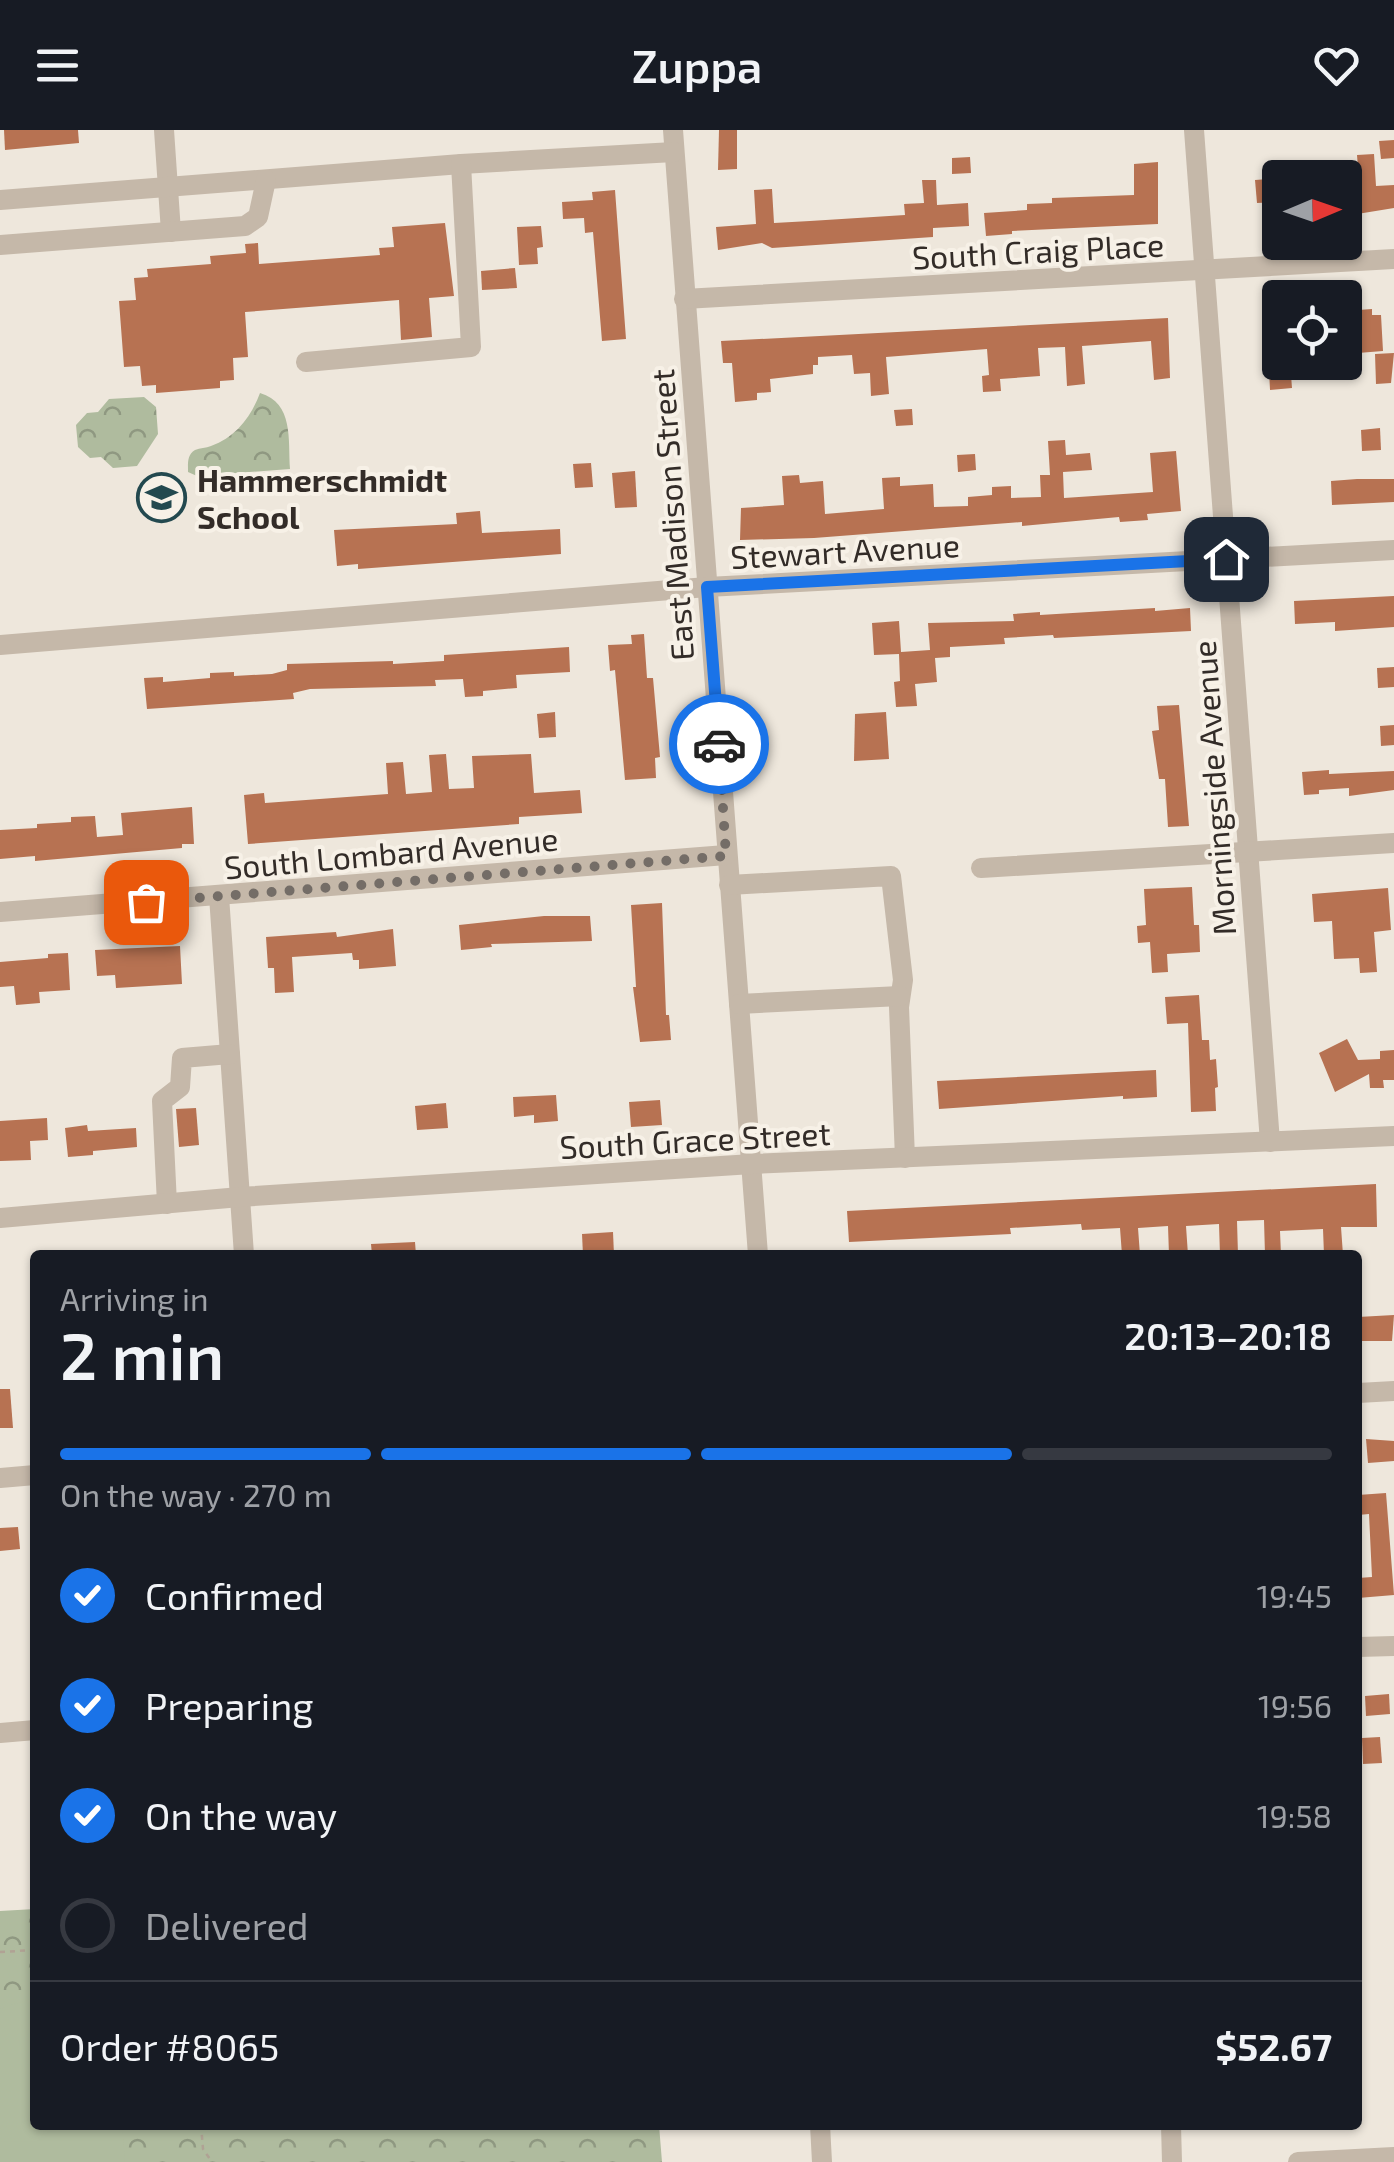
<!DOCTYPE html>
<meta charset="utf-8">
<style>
:root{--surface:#171b24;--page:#242831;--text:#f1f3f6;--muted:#9ea1a6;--line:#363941;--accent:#1a73e8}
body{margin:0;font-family:"Exo 2",sans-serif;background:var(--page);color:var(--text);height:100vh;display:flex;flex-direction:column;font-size:38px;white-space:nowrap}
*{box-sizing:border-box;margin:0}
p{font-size:32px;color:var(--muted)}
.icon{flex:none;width:55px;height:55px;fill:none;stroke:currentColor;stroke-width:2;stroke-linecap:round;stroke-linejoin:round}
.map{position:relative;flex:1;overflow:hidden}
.details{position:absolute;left:30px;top:1120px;width:1332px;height:880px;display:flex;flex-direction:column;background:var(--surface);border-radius:10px;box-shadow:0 2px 8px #0004}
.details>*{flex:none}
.needle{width:65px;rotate:88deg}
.controls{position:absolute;left:1262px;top:30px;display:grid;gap:20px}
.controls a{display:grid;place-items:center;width:100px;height:100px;border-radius:10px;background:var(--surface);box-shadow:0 2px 8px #0004;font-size:50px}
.pin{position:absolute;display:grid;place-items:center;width:85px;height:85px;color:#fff;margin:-42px;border-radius:20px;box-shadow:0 5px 15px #0006}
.courier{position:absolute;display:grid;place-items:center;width:100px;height:100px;margin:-50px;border:8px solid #1a73e8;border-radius:50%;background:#fff;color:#222;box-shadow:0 2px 12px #0007}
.head em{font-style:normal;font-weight:600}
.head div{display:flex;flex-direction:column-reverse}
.head{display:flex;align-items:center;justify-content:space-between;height:170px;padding:0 30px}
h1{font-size:65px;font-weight:600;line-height:75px}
.bar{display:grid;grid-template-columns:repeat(4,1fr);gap:15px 10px;align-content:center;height:120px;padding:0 30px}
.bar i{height:12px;border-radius:8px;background:var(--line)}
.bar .on{background:var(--accent)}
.bar p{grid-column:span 4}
.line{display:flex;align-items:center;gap:25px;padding:0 30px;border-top:2px solid var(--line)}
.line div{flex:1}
ol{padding:0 30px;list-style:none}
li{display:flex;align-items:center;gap:30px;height:110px}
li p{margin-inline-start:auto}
li .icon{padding:10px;border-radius:50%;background:var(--accent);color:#fff;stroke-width:4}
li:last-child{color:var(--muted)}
li i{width:55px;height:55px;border:5px solid var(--line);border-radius:50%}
header{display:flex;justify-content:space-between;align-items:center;height:130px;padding:0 30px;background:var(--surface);font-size:45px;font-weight:600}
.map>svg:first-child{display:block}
</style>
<header><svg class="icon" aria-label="menu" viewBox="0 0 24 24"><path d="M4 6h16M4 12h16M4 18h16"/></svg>Zuppa<svg class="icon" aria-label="heart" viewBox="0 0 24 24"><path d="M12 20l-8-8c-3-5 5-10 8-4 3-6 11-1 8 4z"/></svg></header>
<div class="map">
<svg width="1394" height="2032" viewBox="0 0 1394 2032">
<defs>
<pattern id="forest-crowns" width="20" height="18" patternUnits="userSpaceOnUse" patternTransform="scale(2.5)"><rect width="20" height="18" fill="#afbb9e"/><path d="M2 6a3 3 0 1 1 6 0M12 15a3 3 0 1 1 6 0" fill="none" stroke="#8f9881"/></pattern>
</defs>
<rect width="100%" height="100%" fill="#eee7dc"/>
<g fill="url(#forest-crowns)">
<path d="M260 263C294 273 288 310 290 339L197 346 188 342C188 333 187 325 195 320 200 318 206 318 211 316 236 307 251 287 260 263Z"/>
<polygon points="144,267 156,277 158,304 137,336 113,338 101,327 90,328 78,317 76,295 87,283 98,282 109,269"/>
<polygon points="35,1779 35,1995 659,1995 662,2032 0,2032 0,1781"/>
</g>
<polygon fill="#afbb9e" points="35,1867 35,1995 122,1995 125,2032 0,2032 0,1879"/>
<g fill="#b77252">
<polygon points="4,0 78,0 79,13 5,20"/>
<polygon points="719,0 737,0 737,39 718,40"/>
<polygon points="1394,10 1394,28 1381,29 1379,11"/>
<polygon points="1374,24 1376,56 1394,55 1394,78 1345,86 1345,39 1358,38 1357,25"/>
<polygon points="970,27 971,43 952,44 952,28"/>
<polygon points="1158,32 1158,94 1012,101 1012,104 986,106 984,83 1027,80 1027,74 1052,73 1052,68 1134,65 1134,34"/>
<polygon points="1280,48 1280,72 1257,73 1255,50"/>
<polygon points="922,50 936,50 937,75 968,73 969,96 933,98 933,107 772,118 762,113 718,120 716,97 756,94 754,60 772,59 774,93 810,91 905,85 904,74 924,73"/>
<polygon points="615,60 626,209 602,211 593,102 585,103 584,88 563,89 562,72 593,70 592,62"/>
<polygon points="445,93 454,166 429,168 432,207 401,210 399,170 245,182 248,227 233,228 234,250 220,251 220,258 156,263 156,255 142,256 140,236 124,237 119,171 136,170 134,148 148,147 147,139 211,134 210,126 246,123 245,114 258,113 259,134 380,125 379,118 394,117 392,97"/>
<polygon points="541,96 543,117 537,118 538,134 519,135 517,97"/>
<polygon points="515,138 517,158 482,160 481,141"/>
<polygon points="1280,178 1280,232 1290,232 1292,258 1270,260 1266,179"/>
<polygon points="1372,179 1372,185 1381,185 1383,221 1358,223 1357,203 1345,203 1345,181"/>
<polygon points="1168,188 1170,248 1154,250 1151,211 1082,216 1085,254 1067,256 1065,217 1038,218 1040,246 1000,249 1001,261 983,262 982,246 989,245 987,219 886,227 889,264 871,266 870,243 854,244 852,225 818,227 818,235 813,235 813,244 770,249 771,262 757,263 757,270 735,272 732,233 723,233 721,211"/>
<polygon points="1394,223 1391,253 1376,254 1375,224"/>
<polygon points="912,279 913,295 896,296 894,280"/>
<polygon points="1380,298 1381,320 1362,321 1361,300"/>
<polygon points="1065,310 1066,325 1090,323 1092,340 1063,342 1064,368 1153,362 1150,323 1176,321 1181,381 1147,384 1148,390 1120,392 1119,387 1022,396 1022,392 814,408 740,410 741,378 784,375 782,346 799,345 800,353 823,351 825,384 884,379 882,348 900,347 900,356 933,354 934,377 968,376 968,367 992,365 992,357 1011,356 1011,368 1041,367 1040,345 1050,345 1048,311"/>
<polygon points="975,324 976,340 958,342 957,325"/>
<polygon points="591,333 593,357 575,358 573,334"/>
<polygon points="635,341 637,377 615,378 612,343"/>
<polygon points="1357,349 1394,349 1394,372 1332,375 1331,351"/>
<polygon points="480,381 482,403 560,399 561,424 358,439 358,434 337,436 334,400 457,394 456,383"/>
<polygon points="1394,466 1394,497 1335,501 1335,492 1295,494 1294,471"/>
<polygon points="1155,478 1155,481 1190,478 1191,501 1054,508 1053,505 1004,508 1005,514 950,517 950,527 935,528 937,552 915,554 917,576 896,577 894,552 900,551 899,524 874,525 872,493 899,491 901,522 930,520 928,493 1014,491 1013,484 1040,482 1040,485"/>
<polygon points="644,504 647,548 653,548 660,627 655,628 656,648 625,650 615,540 610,541 608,515 632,514 631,505"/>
<polygon points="569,517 570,542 516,545 517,558 483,561 483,566 465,567 463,549 435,550 436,556 310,559 293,563 294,569 147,579 144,548 163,547 163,552 210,548 210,543 234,542 234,546 272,544 287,540 287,534 393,531 393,534 444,531 444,525"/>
<polygon points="1394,537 1394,557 1378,558 1377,538"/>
<polygon points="1179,575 1189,696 1168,697 1165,649 1159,649 1152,601 1159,600 1157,576"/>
<polygon points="555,582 556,607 539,608 537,584"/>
<polygon points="886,582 889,629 854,631 855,584"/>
<polygon points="1394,595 1394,615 1381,616 1380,596"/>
<polygon points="446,624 449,659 474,658 472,626 531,624 534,663 580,660 582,683 519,687 519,694 248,714 244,665 264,663 265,673 388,664 386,633 403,632 406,664 432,662 429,625"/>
<polygon points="1329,640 1329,644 1394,641 1394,660 1349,666 1349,658 1319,660 1319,664 1304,665 1302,642"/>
<polygon points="192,677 194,714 182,714 182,718 35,731 35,726 0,729 0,700 37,698 37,694 71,692 71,687 95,686 97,707 123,705 121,683"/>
<polygon points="1192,757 1194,795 1199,795 1200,822 1167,824 1168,842 1152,843 1150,812 1138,813 1137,796 1146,795 1144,759"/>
<polygon points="1388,758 1391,800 1374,802 1377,842 1360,843 1359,828 1334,829 1332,791 1314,792 1312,764"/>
<polygon points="662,773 666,885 669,885 671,910 640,912 633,857 636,857 631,775"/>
<polygon points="544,786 590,786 592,811 491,814 492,817 461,820 459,795"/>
<polygon points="393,799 396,836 359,839 359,830 353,830 352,823 292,827 294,862 275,863 274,838 268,838 266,807 336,802 337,807"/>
<polygon points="180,816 182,854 116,858 115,845 97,846 95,820"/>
<polygon points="68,823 70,860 39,862 40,873 16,875 14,856 0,857 0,832 48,828 48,824"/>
<polygon points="1199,865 1202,910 1209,910 1210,930 1216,929 1218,957 1215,958 1216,981 1191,982 1188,893 1167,894 1165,867"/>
<polygon points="1347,909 1358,930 1380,929 1380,921 1394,920 1394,950 1383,950 1384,958 1370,958 1369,944 1335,962 1319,923"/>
<polygon points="1156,940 1157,967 1123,969 1123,966 939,979 937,951"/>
<polygon points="556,965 558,991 534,993 534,985 514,987 513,967"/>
<polygon points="660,970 662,995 631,997 629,972"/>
<polygon points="446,973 448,998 417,1000 415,976"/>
<polygon points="196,978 199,1015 179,1017 176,979"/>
<polygon points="47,988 48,1010 30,1011 31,1030 0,1031 0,991"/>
<polygon points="87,995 88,1001 136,998 137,1017 93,1021 93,1025 68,1027 65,998"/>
<polygon points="1376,1054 1377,1097 1341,1097 1343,1125 1324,1125 1323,1099 1280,1101 1281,1125 1265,1125 1264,1090 1237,1091 1238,1125 1220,1125 1219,1094 1186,1096 1188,1125 1169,1125 1168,1096 1138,1098 1140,1125 1122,1125 1120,1098 1082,1100 1081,1094 1010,1098 1011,1104 849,1112 847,1081"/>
<polygon points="613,1102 614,1125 583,1125 582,1104"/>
<polygon points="415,1112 416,1125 372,1125 371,1114"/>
<polygon points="1394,1185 1392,1211 1358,1211 1358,1187"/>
<polygon points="0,1259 10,1259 13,1298 0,1298"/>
<polygon points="1366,1309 1394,1311 1394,1331 1368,1333"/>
<polygon points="1386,1363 1394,1465 1358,1468 1358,1448 1372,1447 1369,1384 1358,1385 1358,1365"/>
<polygon points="18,1397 20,1419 0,1421 0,1398"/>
<polygon points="1389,1564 1390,1584 1366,1586 1365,1566"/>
<polygon points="1380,1607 1382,1633 1363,1634 1362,1608"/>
</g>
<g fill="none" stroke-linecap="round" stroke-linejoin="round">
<g stroke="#b0a294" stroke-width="2.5" stroke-dasharray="5 5" stroke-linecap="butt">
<polyline points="0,1822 35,1820"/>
<polyline points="201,1995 203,2019 212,2032"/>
</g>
<g stroke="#c5b8a9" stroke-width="20">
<polyline points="164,0 171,102"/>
<polyline points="673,0 758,1125"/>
<polyline points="1194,0 1270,1012"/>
<polyline points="0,70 461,34 674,22"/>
<polyline points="0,115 245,96 258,87 266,50"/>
<polyline points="684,169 1394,129"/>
<polyline points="306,232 471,217 461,34"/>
<polyline points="0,515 707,457 1394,420"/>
<polyline points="981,738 1394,713"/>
<polyline points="729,755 891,746 903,850 899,877 905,1028"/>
<polyline points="219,766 244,1125"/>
<polyline points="0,782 726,725"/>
<polyline points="739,874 900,866"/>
<polyline points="167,1074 162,971 180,957 182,928 230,924"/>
<polyline points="0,1088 240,1067 752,1034 1394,1006"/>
<polyline points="1358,1263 1394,1261"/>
<polyline points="0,1348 35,1345"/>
<polyline points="1358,1517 1394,1516"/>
<polyline points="0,1603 35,1600"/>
<polyline points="820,1995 822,2032"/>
<polyline points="1171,1995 1172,2032"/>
<polyline points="1298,2032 1394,2027"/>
</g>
</g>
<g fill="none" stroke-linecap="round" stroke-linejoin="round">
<polyline stroke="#746d67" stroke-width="10" stroke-dasharray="0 18" points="146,772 726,726 719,614"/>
<polyline stroke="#1a73e8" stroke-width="12" points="719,614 707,457 1226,429"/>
</g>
<defs>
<symbol id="school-ring" viewBox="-11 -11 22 22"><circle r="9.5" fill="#f7f1e7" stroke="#23494f" stroke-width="1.5"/><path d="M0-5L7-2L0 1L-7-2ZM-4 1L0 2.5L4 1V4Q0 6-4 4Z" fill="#23494f"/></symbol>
</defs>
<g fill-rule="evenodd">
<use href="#school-ring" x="134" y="340" width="55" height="55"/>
</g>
<g text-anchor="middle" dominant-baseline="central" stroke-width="8" stroke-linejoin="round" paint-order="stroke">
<g font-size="32" fill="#332c28" stroke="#f7f1e7">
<text transform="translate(1038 120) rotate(-3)">South Craig Place</text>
<text transform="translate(671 385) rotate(-94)">East Madison Street</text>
<text transform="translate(845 420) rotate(-3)">Stewart Avenue</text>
<text transform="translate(1213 658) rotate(-94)">Morningside Avenue</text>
<text transform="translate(391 722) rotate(-5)">South Lombard Avenue</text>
<text transform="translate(695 1009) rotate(-3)">South Grace Street</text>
</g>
<g font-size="32" font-weight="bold" fill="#332c28" stroke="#f7f1e7" text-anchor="start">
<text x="197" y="349">Hammerschmidt<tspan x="197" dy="37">School</tspan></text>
</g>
</g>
</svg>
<div class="controls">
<a><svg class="needle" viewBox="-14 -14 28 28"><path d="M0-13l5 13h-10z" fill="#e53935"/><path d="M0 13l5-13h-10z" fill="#9ea1a6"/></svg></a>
<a><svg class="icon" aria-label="locate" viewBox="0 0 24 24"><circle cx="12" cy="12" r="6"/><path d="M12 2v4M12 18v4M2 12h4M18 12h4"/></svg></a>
</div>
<div class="pin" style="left:146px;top:772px;background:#ea580c"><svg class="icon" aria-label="bag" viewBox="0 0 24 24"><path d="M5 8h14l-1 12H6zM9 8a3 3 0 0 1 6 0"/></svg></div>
<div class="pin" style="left:1226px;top:429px;background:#1f2937"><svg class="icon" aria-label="home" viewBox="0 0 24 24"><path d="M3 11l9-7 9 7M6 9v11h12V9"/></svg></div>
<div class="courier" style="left:719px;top:614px"><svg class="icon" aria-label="car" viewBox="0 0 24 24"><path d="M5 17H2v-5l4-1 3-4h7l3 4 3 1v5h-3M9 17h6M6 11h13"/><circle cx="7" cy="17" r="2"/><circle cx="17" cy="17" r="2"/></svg></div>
<section class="details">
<div class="head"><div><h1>2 min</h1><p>Arriving in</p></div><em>20:13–20:18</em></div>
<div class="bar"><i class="on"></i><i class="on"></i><i class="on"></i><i></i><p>On the way · 270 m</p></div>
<ol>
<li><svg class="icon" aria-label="check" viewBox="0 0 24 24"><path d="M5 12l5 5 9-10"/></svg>Confirmed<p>19:45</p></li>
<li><svg class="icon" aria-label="check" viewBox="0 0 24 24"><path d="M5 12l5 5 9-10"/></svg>Preparing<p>19:56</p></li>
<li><svg class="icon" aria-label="check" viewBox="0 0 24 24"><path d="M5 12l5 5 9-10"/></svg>On the way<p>19:58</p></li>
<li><i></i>Delivered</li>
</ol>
<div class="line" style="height:130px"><div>Order #8065</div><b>$52.67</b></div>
</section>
</div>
